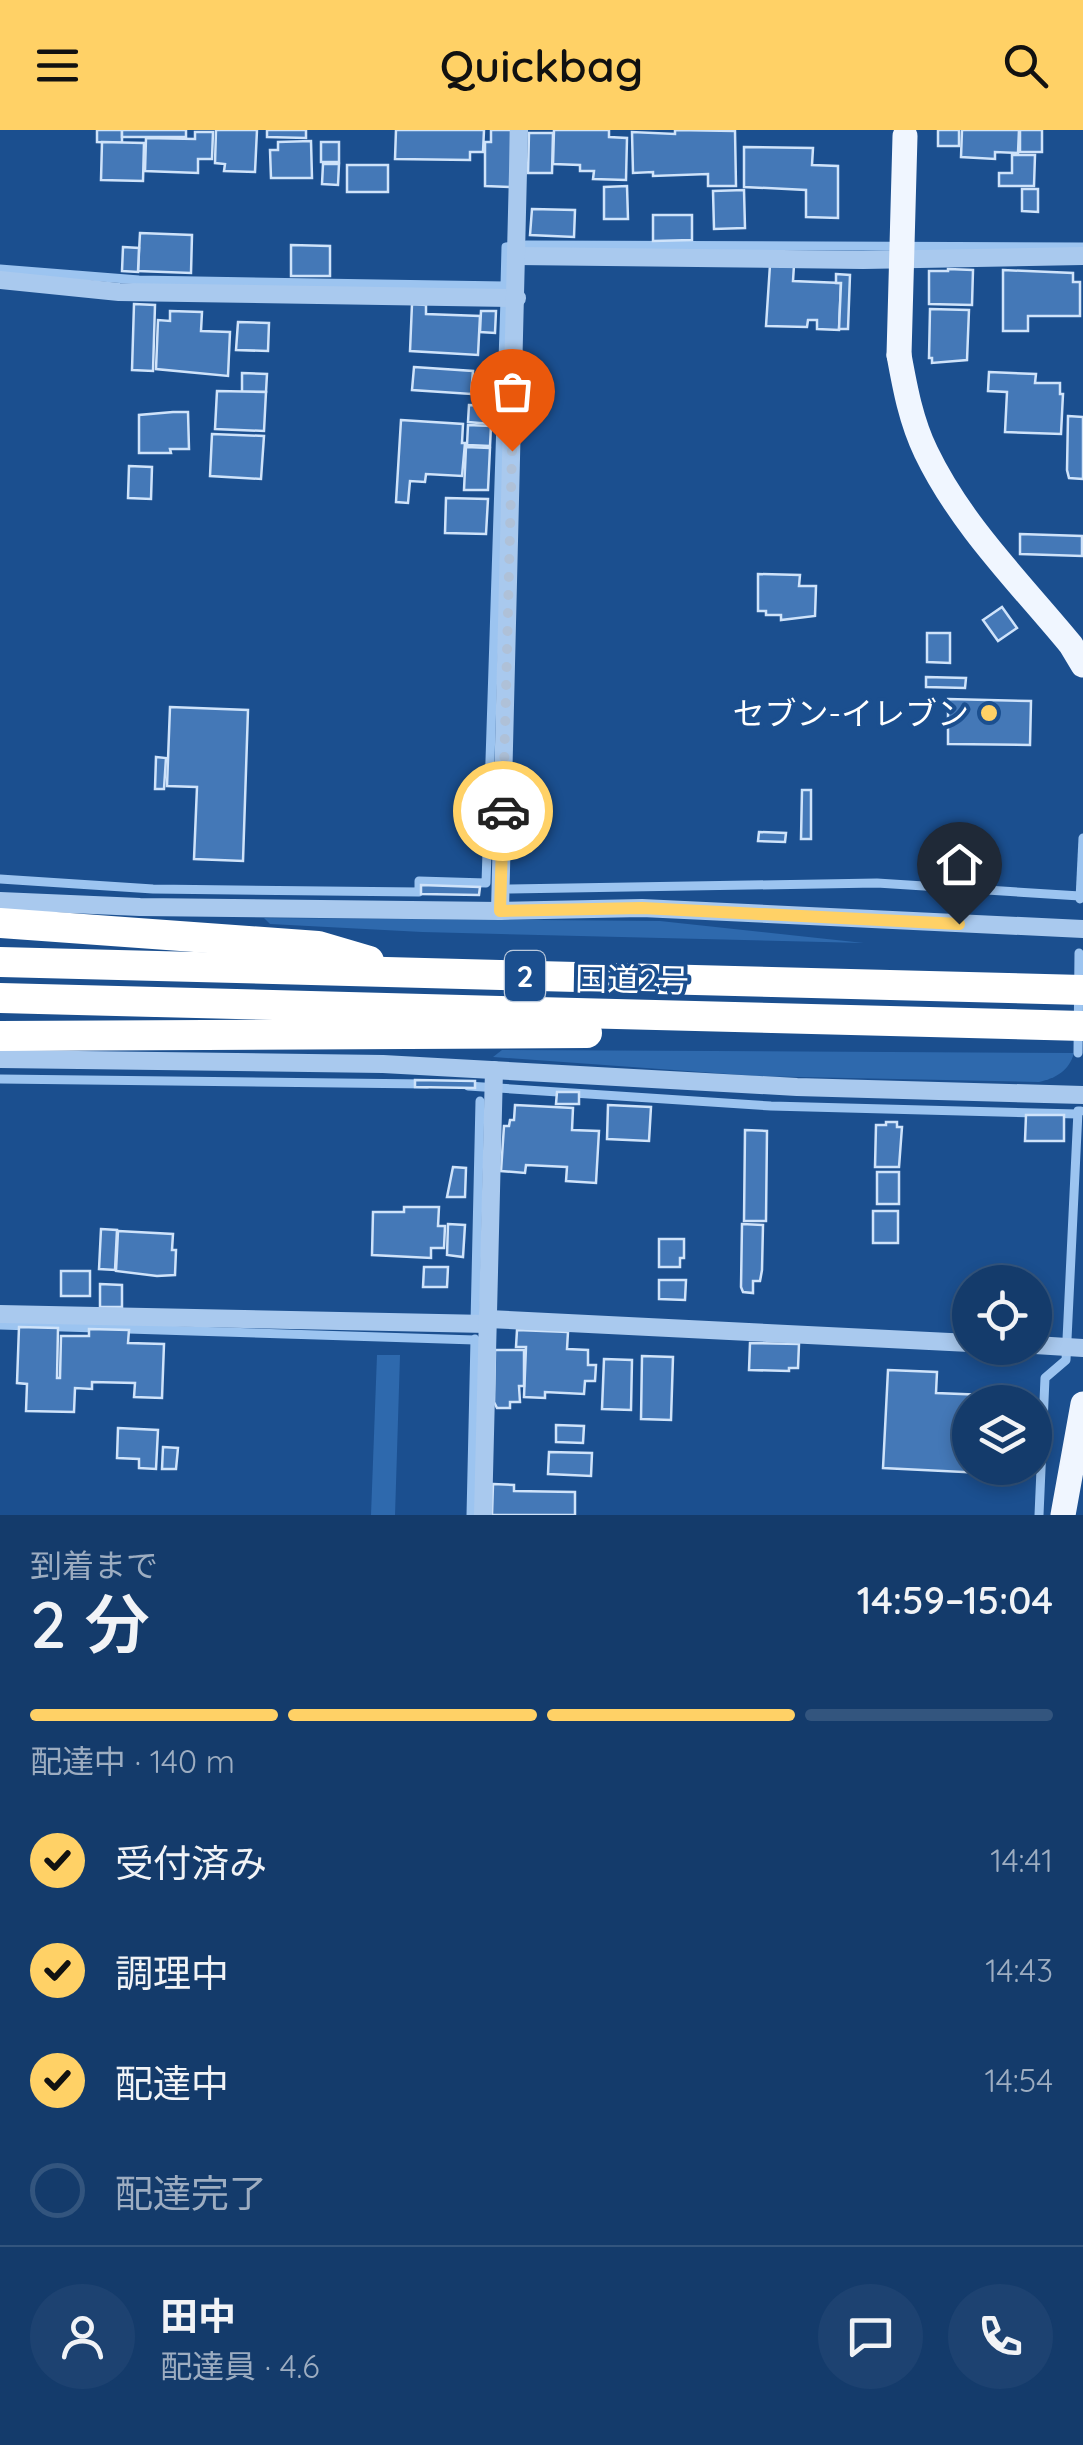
<!DOCTYPE html>
<html lang="ja">
<meta charset="utf-8">
<style>
:root{--surface:#143b6b;--page:#1d4271;--text:#f1f3f6;--muted:#9dadc1;--line:#33557e;--accent:#ffd166}
body{margin:0;font-family:Quicksand,"Noto Sans JP",sans-serif;background:var(--page);color:var(--text);height:100vh;display:flex;flex-direction:column;font-size:38px;white-space:nowrap}
*{box-sizing:border-box;margin:0}
p{font-size:32px;color:var(--muted)}
.icon{flex:none;width:55px;height:55px;fill:none;stroke:currentColor;stroke-width:2;stroke-linecap:round;stroke-linejoin:round}
.map{position:relative;height:1385px;overflow:hidden}
.side{display:flex;flex-direction:column;background:var(--surface);flex:1}
.side>*{flex:none}
.fabs{position:absolute;left:952px;top:1135px;display:grid;gap:20px}
.fabs a{display:grid;place-items:center;width:100px;height:100px;border-radius:50%;background:var(--surface);box-shadow:0 5px 15px #0003,0 0 0 2px var(--line);font-size:50px}
.pin{position:absolute;display:grid;place-items:center;width:85px;height:85px;color:#fff;margin:-102px -42px;border-radius:50% 50% 50% 0;rotate:-45deg;box-shadow:0 0 10px #0007}
.pin .icon{rotate:45deg}
.courier{position:absolute;display:grid;place-items:center;width:100px;height:100px;margin:-50px;border:8px solid #ffd166;border-radius:50%;background:#fff;color:#222;box-shadow:0 2px 12px #0007}
.head em{font-style:normal;font-weight:600}
.head div{display:flex;flex-direction:column-reverse}
.head{display:flex;align-items:center;justify-content:space-between;height:170px;padding:0 30px}
h1{font-size:65px;font-weight:600;line-height:75px}
.bar{display:grid;grid-template-columns:repeat(4,1fr);gap:15px 10px;align-content:center;height:120px;padding:0 30px}
.bar i{height:12px;border-radius:8px;background:var(--line)}
.bar .on{background:var(--accent)}
.bar p{grid-column:span 4}
.line{display:flex;align-items:center;gap:25px;padding:0 30px;border-top:2px solid var(--line)}
.line div{flex:1}
.round{display:grid;place-items:center;flex:none;width:105px;height:105px;border-radius:52px;background:var(--page)}
ol{padding:0 30px;list-style:none}
li{display:flex;align-items:center;gap:30px;height:110px}
li p{margin-inline-start:auto}
li .icon{padding:10px;border-radius:50%;background:var(--accent);color:#111;stroke-width:4}
li:last-child{color:var(--muted)}
li i{width:55px;height:55px;border:5px solid var(--line);border-radius:50%}
header{display:flex;justify-content:space-between;align-items:center;height:130px;padding:0 30px;background:var(--accent);color:#111;font-size:45px;font-weight:600}
.map>svg:first-child{display:block}
</style>
<header><svg class="icon" aria-label="menu" viewBox="0 0 24 24"><path d="M4 6h16M4 12h16M4 18h16"/></svg>Quickbag<svg class="icon" aria-label="search" viewBox="0 0 24 24"><circle cx="10" cy="10" r="6"/><path d="M15 15l6 6"/></svg></header>
<div class="map">
<svg width="1083" height="1385" viewBox="0 0 1083 1385">
<rect width="100%" height="100%" fill="#1b4f8f"/>
<g fill="#2e69ad">
<polygon points="264,788 660,791 864,813 422,802 270,794"/>
<path d="M502 920 1074 923C1069 941 1056 948 1039 952L756 946 493 927Z"/>
<polygon points="377,1225 400,1225 395,1385 371,1385"/>
</g>
<g fill="none" stroke-linecap="round" stroke-linejoin="round">
<g stroke="#9cc4f0" stroke-width="9">
<polyline points="0,139 139,150 505,156 506,117 527,115 1083,117"/>
<polyline points="0,749 153,759 419,762 419,751 486,753 505,169"/>
<polyline points="510,759 877,753 1080,766"/>
<polyline points="1080,769 1083,708"/>
<polyline points="1078,923 1079,823"/>
<polyline points="0,949 427,954"/>
<polyline points="468,956 771,976 1078,984"/>
<polyline points="475,1193 480,971"/>
<polyline points="0,1195 475,1210"/>
<polyline points="471,1385 475,1209"/>
<polyline points="1039,1385 1045,1248 1066,1230 1078,981 1081,981"/>
</g>
</g>
<g fill="#4478b7" stroke="#cfe3fa" stroke-width="2.5">
<polygon points="97,0 122,0 122,13 97,12"/>
<rect x="122" y="0" width="64" height="7"/>
<polygon points="216,0 257,0 255,42 224,41 225,34 215,33"/>
<polygon points="267,0 306,0 306,8 267,7"/>
<polygon points="396,0 484,0 483,22 470,22 470,30 395,29"/>
<polygon points="491,0 511,0 511,57 485,56 485,12 491,12"/>
<polygon points="554,0 609,0 609,7 627,8 626,50 593,49 594,41 580,41 580,35 553,34"/>
<polygon points="675,0 735,1 736,56 708,56 708,44 653,46 653,42 633,43 632,2 675,4"/>
<rect x="938" y="0" width="21" height="16"/>
<polygon points="962,0 1019,0 1018,23 995,22 995,29 961,27"/>
<rect x="1020" y="0" width="22" height="22"/>
<polygon points="195,2 213,2 212,29 198,29 198,43 145,41 146,8 195,9"/>
<polygon points="529,3 553,3 552,43 528,43"/>
<polygon points="311,11 312,48 271,48 270,20 278,20 278,12"/>
<polygon points="102,12 144,13 143,51 101,50"/>
<rect x="321" y="12" width="18" height="20"/>
<polygon points="744,17 813,18 812,35 838,36 838,88 806,87 806,60 744,57"/>
<polygon points="1012,25 1035,25 1034,56 999,56 999,43 1012,43"/>
<polygon points="323,34 339,34 338,55 322,54"/>
<rect x="347" y="35" width="41" height="27"/>
<polygon points="627,56 628,89 604,89 604,57"/>
<polygon points="1022,59 1038,59 1038,82 1022,81"/>
<polygon points="744,60 745,98 714,99 713,61"/>
<polygon points="532,79 575,80 574,107 530,105"/>
<polygon points="653,85 692,85 692,110 653,111"/>
<polygon points="140,103 192,105 191,143 138,141"/>
<polygon points="291,115 330,116 330,146 291,146"/>
<polygon points="123,117 139,118 138,142 122,141"/>
<polygon points="770,135 794,135 793,151 841,153 839,200 817,199 817,190 808,190 807,197 766,196"/>
<polygon points="948,139 973,140 972,175 929,174 929,141 948,141"/>
<polygon points="1003,140 1073,143 1073,152 1080,152 1080,186 1028,186 1028,201 1003,201"/>
<polygon points="836,144 850,145 848,199 839,199 841,153 836,153"/>
<polygon points="134,174 155,175 153,241 132,240"/>
<polygon points="412,174 426,175 426,184 480,186 478,225 410,221"/>
<polygon points="930,179 969,180 967,230 932,233 932,228 929,228"/>
<polygon points="170,181 202,182 201,201 230,202 228,246 156,239 158,190 170,191"/>
<polygon points="481,181 496,181 495,203 480,202"/>
<polygon points="238,192 269,193 268,221 236,220"/>
<polygon points="414,237 473,241 471,264 412,260"/>
<polygon points="989,242 1036,244 1035,253 1060,253 1060,264 1063,264 1061,304 1005,302 1007,262 988,261"/>
<polygon points="242,243 267,244 266,262 242,262"/>
<polygon points="217,261 266,262 264,301 215,299"/>
<polygon points="469,275 492,276 491,294 468,292"/>
<polygon points="173,282 188,282 189,319 170,319 171,323 139,323 139,285"/>
<polygon points="1068,286 1083,287 1083,349 1069,348 1067,340"/>
<polygon points="401,290 463,294 462,313 465,313 462,346 426,344 425,352 410,351 408,373 396,372"/>
<polygon points="468,295 491,296 490,316 467,315"/>
<polygon points="212,304 264,306 261,349 210,346"/>
<polygon points="466,317 490,318 488,360 464,360"/>
<polygon points="129,336 152,337 151,369 128,368"/>
<polygon points="446,368 488,369 486,404 445,403"/>
<polygon points="1020,404 1082,406 1082,426 1020,424"/>
<polygon points="758,444 800,445 799,456 816,456 815,486 781,490 781,485 766,485 766,481 758,481"/>
<polygon points="1002,477 1017,498 998,511 983,490"/>
<polygon points="927,503 950,503 950,533 927,532"/>
<polygon points="926,547 966,548 965,558 926,557"/>
<polygon points="948,569 1031,571 1030,615 948,614"/>
<polygon points="170,577 248,580 243,731 194,729 197,657 167,656"/>
<polygon points="156,627 166,628 164,659 155,659"/>
<polygon points="802,660 811,660 811,709 801,709"/>
<polygon points="759,702 786,703 785,712 758,711"/>
<polygon points="421,755 480,757 479,765 421,764"/>
<polygon points="415,950 475,951 475,958 415,957"/>
<polygon points="557,962 579,962 579,974 556,974"/>
<polygon points="515,975 573,978 572,1000 599,1001 596,1053 566,1051 567,1037 526,1035 525,1043 501,1041 504,996 509,996 510,990 514,990"/>
<polygon points="608,975 651,977 649,1011 607,1009"/>
<polygon points="1026,985 1064,985 1064,1011 1025,1011"/>
<polygon points="886,992 897,992 897,997 902,997 899,1037 875,1037 876,995 886,995"/>
<polygon points="745,1000 767,1001 766,1091 744,1091"/>
<polygon points="453,1037 466,1038 465,1067 447,1067"/>
<rect x="877" y="1042" width="22" height="32"/>
<polygon points="404,1077 439,1077 438,1096 445,1096 444,1118 431,1118 431,1128 372,1125 373,1082 404,1082"/>
<rect x="873" y="1081" width="25" height="32"/>
<polygon points="448,1094 465,1095 463,1127 447,1125"/>
<polygon points="742,1094 763,1095 762,1140 760,1151 753,1151 753,1163 743,1162 741,1157"/>
<polygon points="101,1099 117,1100 115,1140 99,1139"/>
<polygon points="118,1101 173,1104 172,1120 176,1120 175,1145 157,1146 116,1141"/>
<polygon points="659,1109 684,1109 684,1128 680,1128 680,1137 659,1137"/>
<polygon points="424,1137 448,1137 447,1157 423,1157"/>
<rect x="61" y="1141" width="29" height="25"/>
<polygon points="659,1150 686,1150 685,1170 659,1169"/>
<polygon points="100,1154 122,1155 122,1177 100,1177"/>
<polygon points="19,1197 58,1198 57,1248 60,1248 61,1206 89,1206 89,1199 129,1200 128,1213 164,1214 162,1268 134,1267 135,1253 92,1252 92,1259 75,1258 74,1282 26,1281 27,1254 17,1253"/>
<polygon points="517,1200 568,1202 567,1219 588,1220 588,1235 596,1235 595,1251 585,1251 584,1264 545,1262 545,1268 524,1267 526,1217 516,1217"/>
<polygon points="750,1213 799,1214 798,1238 789,1238 789,1241 749,1240"/>
<polygon points="495,1220 524,1220 524,1256 519,1256 520,1272 510,1272 510,1278 497,1278 494,1272"/>
<polygon points="642,1226 673,1227 671,1290 641,1289"/>
<polygon points="604,1229 632,1230 631,1280 602,1279"/>
<polygon points="888,1240 937,1242 936,1263 986,1265 985,1272 970,1272 970,1338 983,1338 983,1343 883,1338"/>
<polygon points="556,1295 584,1296 583,1313 556,1312"/>
<polygon points="118,1298 158,1300 156,1339 139,1338 139,1329 117,1328"/>
<polygon points="163,1317 178,1318 176,1339 162,1339"/>
<polygon points="549,1322 592,1323 591,1346 548,1344"/>
<polygon points="493,1354 514,1355 514,1361 575,1362 575,1385 492,1385"/>
</g>
<g fill="none" stroke-linecap="round" stroke-linejoin="round">
<g stroke="#a9c9ee" stroke-width="18">
<polyline points="517,126 863,130 1083,126"/>
<polyline points="0,150 119,162 517,168"/>
<polyline points="0,771 140,777 500,781 642,778 1083,799"/>
<polyline points="500,781 519,0"/>
<polyline points="0,929 383,934 797,957 1083,965"/>
<polyline points="0,1184 488,1194"/>
<polyline points="488,1189 970,1213"/>
<polyline points="1035,1215 1083,1218"/>
<polyline points="483,1385 494,940"/>
</g>
<g stroke="#f0f6ff" stroke-width="25">
<path d="M899 225C905 258 911 291 926 322 961 395 1020 453 1071 515L1083 535"/>
<polyline points="1063,1385 1083,1274"/>
</g>
<g stroke="#fff" stroke-width="30">
<polyline points="0,793 318,816 369,831"/>
<polyline points="0,832 1083,860"/>
<polyline points="0,868 1083,896"/>
<polyline points="0,906 587,903"/>
</g>
<polyline stroke="#f0f6ff" stroke-width="25" points="899,225 905,6"/>
</g>
<g fill="none" stroke-linecap="round" stroke-linejoin="round">
<polyline stroke="#afc1d8" stroke-width="10" stroke-dasharray="0 18" points="503,681 512,321"/>
<polyline stroke="#ffd166" stroke-width="12" points="503,681 500,781 642,778 959,794"/>
</g>
<circle fill="#ffd166" stroke="#1b4f8f" stroke-width="4" cx="989" cy="583" r="10"/>
<g text-anchor="middle" dominant-baseline="central" stroke-width="8" stroke-linejoin="round" paint-order="stroke">
<rect fill="#1b4f8f" stroke="#bbcadd" stroke-width="2.5" x="505" y="821" width="40" height="50" rx="8"/>
<g font-size="30" font-weight="bold" fill="#fff">
<text x="525" y="846">2</text>
</g>
<g font-size="32" fill="#fff" stroke="#1b4f8f" text-anchor="end">
<text x="969" y="583">セブン-イレブン</text>
</g>
<g font-size="32" fill="#fff" stroke="#1b4f8f">
<text transform="translate(632 849) rotate(1)">国道2号</text>
</g>
</g>
</svg>
<div class="fabs">
<a><svg class="icon" aria-label="locate" viewBox="0 0 24 24"><circle cx="12" cy="12" r="6"/><path d="M12 2v4M12 18v4M2 12h4M18 12h4"/></svg></a>
<a><svg class="icon" aria-label="layers" viewBox="0 0 24 24"><path d="M12 4l9 5-9 5-9-5zM3 14l9 5 9-5"/></svg></a>
</div>
<div class="pin" style="left:512px;top:321px;background:#ea580c"><svg class="icon" aria-label="bag" viewBox="0 0 24 24"><path d="M5 8h14l-1 12H6zM9 8a3 3 0 0 1 6 0"/></svg></div>
<div class="pin" style="left:959px;top:794px;background:#1f2937"><svg class="icon" aria-label="home" viewBox="0 0 24 24"><path d="M3 11l9-7 9 7M6 9v11h12V9"/></svg></div>
<div class="courier" style="left:503px;top:681px"><svg class="icon" aria-label="car" viewBox="0 0 24 24"><path d="M5 17H2v-5l4-1 3-4h7l3 4 3 1v5h-3M9 17h6M6 11h13"/><circle cx="7" cy="17" r="2"/><circle cx="17" cy="17" r="2"/></svg></div>
</div>
<section class="side">
<div class="head"><div><h1>2 分</h1><p>到着まで</p></div><em>14:59–15:04</em></div>
<div class="bar"><i class="on"></i><i class="on"></i><i class="on"></i><i></i><p>配達中 · 140 m</p></div>
<ol>
<li><svg class="icon" aria-label="check" viewBox="0 0 24 24"><path d="M5 12l5 5 9-10"/></svg>受付済み<p>14:41</p></li>
<li><svg class="icon" aria-label="check" viewBox="0 0 24 24"><path d="M5 12l5 5 9-10"/></svg>調理中<p>14:43</p></li>
<li><svg class="icon" aria-label="check" viewBox="0 0 24 24"><path d="M5 12l5 5 9-10"/></svg>配達中<p>14:54</p></li>
<li><i></i>配達完了</li>
</ol>
<div class="line" style="height:180px"><a class="round"><svg class="icon" aria-label="person" viewBox="0 0 24 24"><circle cx="12" cy="8" r="4"/><path d="M4 21q1-7 8-7t8 7"/></svg></a><div><b>田中</b><p>配達員 · 4.6</p></div><a class="round"><svg class="icon" aria-label="chat" viewBox="0 0 24 24"><path d="M4 5h16v11H9l-5 4z"/></svg></a><a class="round"><svg class="icon" aria-label="phone" viewBox="0 0 24 24"><path d="M5 4h4l2 5-3 2q2 4 5 5l2-3 5 2v4C11 20 4 13 5 4z"/></svg></a></div>
</section>
